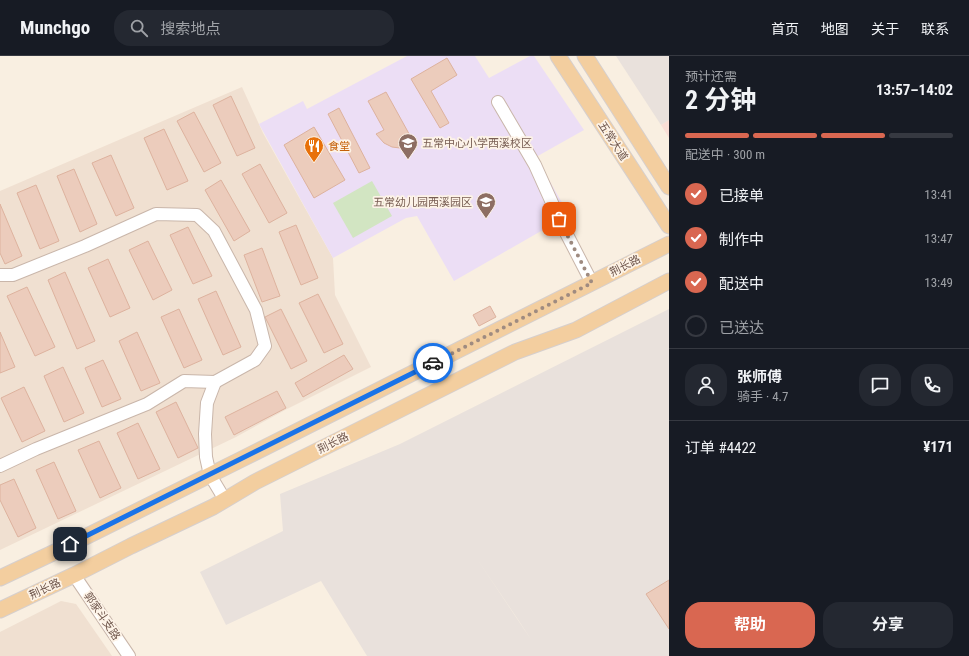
<!DOCTYPE html>
<html lang="zh">
<meta charset="utf-8">
<style>
:root{--surface:#171b24;--page:#242831;--text:#f1f3f6;--muted:#9ea1a6;--line:#363941;--accent:#d96751}
body{margin:0;font-family:"Roboto Condensed","Noto Sans SC",sans-serif;background:var(--page);color:var(--text);height:100vh;display:flex;flex-direction:column;font-size:15px;white-space:nowrap}
*{box-sizing:border-box;margin:0}
p{font-size:13px;color:var(--muted)}
.icon{flex:none;width:22px;height:22px;fill:none;stroke:currentColor;stroke-width:2;stroke-linecap:round;stroke-linejoin:round}
.map{position:relative;flex:1;overflow:hidden}
.panel{display:flex;flex-direction:column;background:var(--surface);width:300px}
.panel>*{flex:none}
.pin{position:absolute;display:grid;place-items:center;width:34px;height:34px;color:#fff;margin:-17px;border-radius:8px;box-shadow:0 2px 6px #0006}
.courier{position:absolute;display:grid;place-items:center;width:40px;height:40px;margin:-20px;border:3px solid #1a73e8;border-radius:50%;background:#fff;color:#222;box-shadow:0 1px 5px #0007}
.headline em{font-style:normal;font-weight:700}
.headline div{display:flex;flex-direction:column-reverse}
.headline{display:flex;align-items:center;justify-content:space-between;height:68px;padding:0 16px}
h1{font-size:26px;font-weight:700;line-height:30px}
.bar{display:grid;grid-template-columns:repeat(4,1fr);gap:6px 4px;align-content:center;height:48px;padding:0 16px}
.bar i{height:5px;border-radius:3px;background:var(--line)}
.bar .on{background:var(--accent)}
.bar p{grid-column:span 4}
.line{display:flex;align-items:center;gap:10px;padding:0 16px;border-top:1px solid var(--line)}
.line div{flex:1}
.round{display:grid;place-items:center;flex:none;width:42px;height:42px;border-radius:16px;background:var(--page)}
ol{padding:0 16px;list-style:none}
li{display:flex;align-items:center;gap:12px;height:44px}
li p{margin-inline-start:auto}
li .icon{padding:4px;border-radius:50%;background:var(--accent);color:#fff;stroke-width:4}
li:last-child{color:var(--muted)}
li i{width:22px;height:22px;border:2px solid var(--line);border-radius:50%}
.action{display:flex;gap:8px;margin-top:auto;padding:8px 16px}
.action a{flex:1;height:46px;border-radius:16px;background:var(--accent);color:#fff;font-size:16px;font-weight:700;line-height:46px;text-align:center}
.action a+a{background:var(--page);color:var(--text)}
header{display:flex;align-items:center;gap:24px;box-sizing:border-box;height:56px;padding:0 20px;background:var(--surface);border-bottom:1px solid var(--line)}
header strong{font-size:19px}
nav{display:flex;gap:22px;margin-inline-start:auto;font-size:14px}
.search{width:280px;height:36px;background:var(--page);display:flex;align-items:center;gap:10px;box-sizing:border-box;padding:0 14px;border-radius:16px;color:var(--muted);font-size:15px}
main{display:flex;flex:1;min-height:0}
.map>svg:first-child{display:block}
</style>
<header>
<strong>Munchgo</strong>
<div class="search"><svg class="icon" aria-label="search" viewBox="0 0 24 24"><circle cx="10" cy="10" r="6"/><path d="M15 15l6 6"/></svg>搜索地点</div>
<nav><a>首页</a><a>地图</a><a>关于</a><a>联系</a></nav>
</header>
<main>
<div class="map">
<svg width="669" height="600" viewBox="0 0 669 600">
<rect width="100%" height="100%" fill="#f9efe1"/>
<g fill="#f0e0d1">
<polygon points="242,31 263,77 333,202 335,239 371,311 287,353 236,381 0,494 0,135"/>
<polygon points="61,545 76,548 112,600 0,600 0,576"/>
</g>
<polygon fill="#f9ded6" points="669,64 669,82 661,69"/>
<g fill="#e9e1dc" fill-rule="evenodd">
<polygon points="616,0 669,0 669,64 661,69"/>
<path d="M669 253V600H367L321 525 226 569 200 516 283 475 280 438 400 388ZM475 500 519 565 532 585Z"/>
</g>
<polygon fill="#ecdef5" points="407,0 475,0 489,22 530,0 534,0 584,74 536,101 569,159 454,225 417,160 406,162 333,202 259,68 303,45 307,53"/>
<polygon fill="#d2e5c2" points="372,125 392,160 353,182 333,147"/>
<g fill="#ecccbc" stroke="#ddb29e">
<polygon points="447,2 457,19 431,35 449,67 440,72 411,23"/>
<polygon points="386,36 413,85 400,92 392,91 384,87 376,78 384,74 368,45"/>
<polygon points="231,40 255,92 237,100 213,49"/>
<polygon points="339,52 370,112 359,117 328,58"/>
<polygon points="194,56 221,107 204,116 177,65"/>
<polygon points="314,71 345,124 314,142 284,89"/>
<polygon points="164,73 188,125 167,134 144,82"/>
<polygon points="111,99 134,152 116,160 92,107"/>
<polygon points="260,108 287,157 269,167 242,118"/>
<polygon points="74,113 97,168 80,176 57,120"/>
<polygon points="221,124 250,175 234,185 205,134"/>
<polygon points="36,129 59,185 40,193 17,137"/>
<polygon points="0,148 22,200 5,208 0,197"/>
<polygon points="296,169 318,222 301,229 279,176"/>
<polygon points="188,171 212,220 193,228 170,179"/>
<polygon points="148,185 172,234 153,244 129,194"/>
<polygon points="262,192 280,240 262,246 244,199"/>
<polygon points="108,203 130,252 110,261 88,212"/>
<polygon points="65,216 95,285 77,293 48,224"/>
<polygon points="27,231 55,291 35,300 7,240"/>
<polygon points="216,235 241,291 223,299 198,243"/>
<polygon points="318,238 343,288 324,297 299,247"/>
<polygon points="490,250 496,261 479,270 473,259"/>
<polygon points="179,253 202,304 184,312 161,261"/>
<polygon points="281,253 307,305 291,313 265,261"/>
<polygon points="0,276 15,311 0,317"/>
<polygon points="137,276 160,327 141,335 119,285"/>
<polygon points="344,299 353,313 303,341 295,327"/>
<polygon points="103,304 121,343 102,351 85,312"/>
<polygon points="63,311 84,357 64,366 44,320"/>
<polygon points="24,331 45,375 22,386 1,342"/>
<polygon points="277,335 286,352 234,379 225,361"/>
<polygon points="176,346 198,392 178,402 156,356"/>
<polygon points="138,367 160,413 138,423 117,377"/>
<polygon points="99,385 121,432 100,442 78,394"/>
<polygon points="54,406 76,455 58,463 36,414"/>
<polygon points="14,423 36,472 18,481 0,444 0,429"/>
<polygon points="669,524 669,573 646,538"/>
</g>
<g fill="none" stroke-linecap="round" stroke-linejoin="round">
<defs>
<g id="minor">
<polyline points="498,46 535,109 562,169 592,227"/>
<polyline points="0,219 13,219 85,190 156,158 197,159 214,175 256,254 265,290 255,304 215,326 184,325 147,348 36,393 0,410"/>
<polyline points="215,326 207,347 205,378 206,401 210,419 225,444"/>
<polyline points="74,519 129,600"/>
</g>
<g id="major">
<polyline points="558,0 669,170"/>
<polyline points="585,0 669,131"/>
<polyline points="0,522 57,495 242,403 669,188"/>
<polyline points="0,554 74,519 131,490 213,451 255,426 515,296 576,274 669,225"/>
</g>
</defs>
<use href="#minor" stroke="#c9b6aa" stroke-width="14"/>
<use href="#major" stroke="#d6cfcd" stroke-width="17"/>
<use href="#minor" stroke="#fff" stroke-width="12"/>
<use href="#major" stroke="#f3ce9f" stroke-width="15"/>
</g>
<g fill="none" stroke-linecap="round" stroke-linejoin="round">
<polyline stroke="#9f8b80" stroke-width="4" stroke-dasharray="0 7.2" points="433,307 592,227 559,163"/>
<polyline stroke="#1a73e8" stroke-width="5" points="70,488 433,307"/>
</g>
<defs>
<symbol id="school-pin" viewBox="-11 -11 22 30"><path d="M0 17L-7.5 6A9.5 9.5 0 1 1 7.5 6Z" fill="#8d6e63" stroke="#fdf3e7"/><path d="M0-5L7-2L0 1L-7-2ZM-4 1L0 2.5L4 1V4Q0 6-4 4Z" fill="#fff"/></symbol>
<symbol id="restaurant-pin" viewBox="-11 -11 22 30"><path d="M0 17L-7.5 6A9.5 9.5 0 1 1 7.5 6Z" fill="#e8710a" stroke="#fdf3e7"/><path d="M-5-6h1v4h1v-4h1v4h1v-4h1v5L-1.5 .5V6h-2V.5L-5-1ZM5-6V6H3V1.5H1.5Q1.5-4 5-6Z" fill="#fff"/></symbol>
</defs>
<g fill-rule="evenodd">
<use href="#school-pin" x="397" y="76" width="22" height="30"/>
<use href="#restaurant-pin" x="303" y="79" width="22" height="30"/>
<use href="#school-pin" x="475" y="135" width="22" height="30"/>
</g>
<g text-anchor="middle" dominant-baseline="central" stroke-width="3.5" stroke-linejoin="round" paint-order="stroke">
<g font-size="11" fill="#6e554b" stroke="#fdf3e7">
<text transform="translate(613 85) rotate(57)">五常大道</text>
<text transform="translate(625 210) rotate(-27)">荆长路</text>
<text transform="translate(333 387) rotate(-26)">荆长路</text>
<text transform="translate(45 533) rotate(-25)">荆长路</text>
<text transform="translate(102 560) rotate(56)">郭家斗支路</text>
</g>
<g font-size="11" fill="#785e54" stroke="#fdf3e7" text-anchor="start">
<text x="422" y="87">五常中心小学西溪校区</text>
<text x="472" y="146" text-anchor="end">五常幼儿园西溪园区</text>
</g>
<g font-size="11" fill="#c56008" stroke="#fdf3e7" text-anchor="start">
<text x="328" y="90">食堂</text>
</g>
</g>
</svg>
<div class="pin" style="left:559px;top:163px;background:#ea580c"><svg class="icon" aria-label="bag" viewBox="0 0 24 24"><path d="M5 8h14l-1 12H6zM9 8a3 3 0 0 1 6 0"/></svg></div>
<div class="pin" style="left:70px;top:488px;background:#1f2937"><svg class="icon" aria-label="home" viewBox="0 0 24 24"><path d="M3 11l9-7 9 7M6 9v11h12V9"/></svg></div>
<div class="courier" style="left:433px;top:307px"><svg class="icon" aria-label="car" viewBox="0 0 24 24"><path d="M5 17H2v-5l4-1 3-4h7l3 4 3 1v5h-3M9 17h6M6 11h13"/><circle cx="7" cy="17" r="2"/><circle cx="17" cy="17" r="2"/></svg></div>
</div>
<section class="panel">
<div class="headline"><div><h1>2 分钟</h1><p>预计还需</p></div><em>13:57–14:02</em></div>
<div class="bar"><i class="on"></i><i class="on"></i><i class="on"></i><i></i><p>配送中 · 300 m</p></div>
<ol>
<li><svg class="icon" aria-label="check" viewBox="0 0 24 24"><path d="M5 12l5 5 9-10"/></svg>已接单<p>13:41</p></li>
<li><svg class="icon" aria-label="check" viewBox="0 0 24 24"><path d="M5 12l5 5 9-10"/></svg>制作中<p>13:47</p></li>
<li><svg class="icon" aria-label="check" viewBox="0 0 24 24"><path d="M5 12l5 5 9-10"/></svg>配送中<p>13:49</p></li>
<li><i></i>已送达</li>
</ol>
<div class="line" style="height:72px"><a class="round"><svg class="icon" aria-label="person" viewBox="0 0 24 24"><circle cx="12" cy="8" r="4"/><path d="M4 21q1-7 8-7t8 7"/></svg></a><div><b>张师傅</b><p>骑手 · 4.7</p></div><a class="round"><svg class="icon" aria-label="chat" viewBox="0 0 24 24"><path d="M4 5h16v11H9l-5 4z"/></svg></a><a class="round"><svg class="icon" aria-label="phone" viewBox="0 0 24 24"><path d="M5 4h4l2 5-3 2q2 4 5 5l2-3 5 2v4C11 20 4 13 5 4z"/></svg></a></div>
<div class="line" style="height:52px"><div>订单 #4422</div><b>¥171</b></div>
<div class="action"><a>帮助</a><a>分享</a></div>
</section>
</main>
